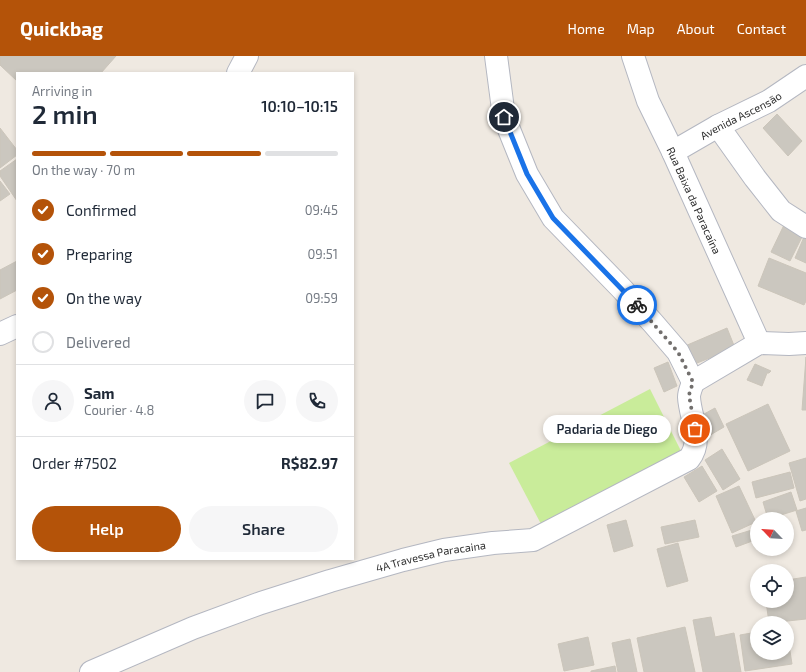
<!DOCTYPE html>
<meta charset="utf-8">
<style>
:root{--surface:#fff;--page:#f6f6f7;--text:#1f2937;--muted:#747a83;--line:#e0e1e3;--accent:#b45309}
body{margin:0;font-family:"Exo 2",sans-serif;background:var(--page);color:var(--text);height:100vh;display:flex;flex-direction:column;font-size:15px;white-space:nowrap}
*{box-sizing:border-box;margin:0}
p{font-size:13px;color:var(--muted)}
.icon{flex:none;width:22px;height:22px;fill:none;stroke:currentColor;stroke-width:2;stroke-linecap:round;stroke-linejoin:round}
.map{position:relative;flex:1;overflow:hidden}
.details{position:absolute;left:16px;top:16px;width:338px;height:488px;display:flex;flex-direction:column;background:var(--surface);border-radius:0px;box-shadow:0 2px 6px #0003}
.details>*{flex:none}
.needle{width:26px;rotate:295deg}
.controls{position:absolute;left:750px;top:456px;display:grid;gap:8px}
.controls a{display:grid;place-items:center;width:44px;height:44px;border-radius:50%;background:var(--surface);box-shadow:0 2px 6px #0003;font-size:20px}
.pin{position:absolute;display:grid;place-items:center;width:34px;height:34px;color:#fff;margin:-17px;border:2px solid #fff;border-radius:50%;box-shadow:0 1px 4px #0007}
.courier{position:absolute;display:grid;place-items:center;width:40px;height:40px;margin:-20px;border:3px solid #1a73e8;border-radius:50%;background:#fff;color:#222;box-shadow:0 1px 5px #0007}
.bubble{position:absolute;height:28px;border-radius:14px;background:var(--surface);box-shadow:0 2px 6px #0003;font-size:13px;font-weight:600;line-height:28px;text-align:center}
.headline em{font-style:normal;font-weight:600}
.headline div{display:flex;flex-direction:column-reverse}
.headline{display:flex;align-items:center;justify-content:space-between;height:68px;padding:0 16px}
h1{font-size:26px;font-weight:600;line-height:30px}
.bar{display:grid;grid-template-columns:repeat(4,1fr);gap:6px 4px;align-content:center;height:48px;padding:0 16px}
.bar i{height:5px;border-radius:3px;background:var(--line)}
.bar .on{background:var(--accent)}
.bar p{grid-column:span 4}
.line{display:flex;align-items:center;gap:10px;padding:0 16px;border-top:1px solid var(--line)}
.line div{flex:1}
.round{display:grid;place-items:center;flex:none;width:42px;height:42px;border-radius:21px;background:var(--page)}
ol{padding:0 16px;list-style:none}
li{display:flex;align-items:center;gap:12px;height:44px}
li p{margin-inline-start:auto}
li .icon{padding:4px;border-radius:50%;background:var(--accent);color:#fff;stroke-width:4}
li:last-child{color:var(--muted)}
li i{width:22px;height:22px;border:2px solid var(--line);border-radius:50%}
.primary-button{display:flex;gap:8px;margin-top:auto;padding:8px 16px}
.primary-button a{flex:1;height:46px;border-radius:24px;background:var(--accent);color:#fff;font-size:16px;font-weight:600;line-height:46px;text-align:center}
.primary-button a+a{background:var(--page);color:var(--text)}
header{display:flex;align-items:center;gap:24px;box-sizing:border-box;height:56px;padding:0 20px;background:var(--accent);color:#fff}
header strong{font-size:19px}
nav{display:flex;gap:22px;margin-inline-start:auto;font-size:14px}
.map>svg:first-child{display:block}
</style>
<header>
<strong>Quickbag</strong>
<nav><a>Home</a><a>Map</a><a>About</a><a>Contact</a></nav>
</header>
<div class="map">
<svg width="806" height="616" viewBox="0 0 806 616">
<rect width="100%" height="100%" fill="#efe9e1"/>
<polygon fill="#c9ec9a" points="650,333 681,395 541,468 509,407"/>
<g fill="#cbc7bf" stroke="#cbc5ba">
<polygon points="0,0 116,0 101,17 17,17 17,25 0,9"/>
<polygon points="777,58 802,85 788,100 763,72"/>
<polygon points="0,72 17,94 17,99 0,112"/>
<polygon points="17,103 17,145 0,120 0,115"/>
<polygon points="0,125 10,138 0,145"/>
<polygon points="784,169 803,179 790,205 771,196"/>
<polygon points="804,181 806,182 806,207 795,202"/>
<polygon points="769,202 806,217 806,245 804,249 758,230"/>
<polygon points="17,205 17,234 0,243 0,214"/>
<polygon points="727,272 735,292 697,307 693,299 689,301 685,290"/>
<polygon points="806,301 806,354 802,354"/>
<polygon points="668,306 677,330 664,336 654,312"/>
<polygon points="755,308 771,315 769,317 767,317 762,330 747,324"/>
<polygon points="768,348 790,395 748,415 726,368"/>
<polygon points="715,352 724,371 705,382 695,363"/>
<polygon points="722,393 740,423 723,434 705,404"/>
<polygon points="806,402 806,443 800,445 789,407"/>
<polygon points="702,410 717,435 699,446 684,421"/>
<polygon points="790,416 794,432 756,442 752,426"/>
<polygon points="739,430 756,466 732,477 716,440"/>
<polygon points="791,436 797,454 768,463 763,446"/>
<polygon points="806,452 806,474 802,475 796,455"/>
<polygon points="626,464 633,490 614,496 607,469"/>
<polygon points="695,464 699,481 665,488 661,471"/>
<polygon points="752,474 755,484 736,491 732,480"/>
<polygon points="678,487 688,525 667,531 657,493"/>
<polygon points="806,521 806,563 769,567 766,545 787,545 787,524"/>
<polygon points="711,561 715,581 734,577 741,616 703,616 693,564"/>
<polygon points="685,571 695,616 644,616 637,582"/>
<polygon points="757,576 757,597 787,597 787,576 792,608 745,615 740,579"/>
<polygon points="588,581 594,609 564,615 558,588"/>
<polygon points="630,583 637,616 618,616 612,587"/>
<polygon points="615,610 616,616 591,616 591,615"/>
</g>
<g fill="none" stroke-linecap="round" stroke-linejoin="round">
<defs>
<g id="minor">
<polyline points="496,0 504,61 527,118 553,162 622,233 653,267 678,296 693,326"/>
<path id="s1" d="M633 0 648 45 673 96 759 287"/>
<polyline points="238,17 247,0"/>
<polyline points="718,70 755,122 781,155 806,171"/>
<path id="s2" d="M673 96 718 70 769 45 806 20"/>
<polyline points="0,278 17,270"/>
<polyline points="693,326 759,287 789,288 806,287"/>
<path id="s3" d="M91 616 193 572 261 547 330 525 403 504 444 494 493 487 533 484 689 403C704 384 690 362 689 341 689 336 692 330 693 326"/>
</g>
</defs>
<use href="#minor" stroke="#b4b7c1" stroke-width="24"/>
<use href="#minor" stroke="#fff" stroke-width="22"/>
</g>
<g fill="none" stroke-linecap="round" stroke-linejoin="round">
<polyline stroke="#726f6d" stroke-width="4" stroke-dasharray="0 7.2" points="637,249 678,296 693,326 689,339 695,373"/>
<polyline stroke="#1a73e8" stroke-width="5" points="504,61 527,118 553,162 637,249"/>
</g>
<g text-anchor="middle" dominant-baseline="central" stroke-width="3" stroke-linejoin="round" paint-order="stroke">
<g font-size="11" fill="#2e2e2e" stroke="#fff">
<text stroke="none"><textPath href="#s2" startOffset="77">Avenida Ascensão</textPath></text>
<text stroke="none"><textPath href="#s1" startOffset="157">Rua Baixa da Paracaína</textPath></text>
<text stroke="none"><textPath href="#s3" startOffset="360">4A Travessa Paracaina</textPath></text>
</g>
</g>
</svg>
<div class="controls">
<a><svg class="needle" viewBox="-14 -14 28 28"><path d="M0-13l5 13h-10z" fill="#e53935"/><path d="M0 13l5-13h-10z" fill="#747a83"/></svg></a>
<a><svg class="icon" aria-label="locate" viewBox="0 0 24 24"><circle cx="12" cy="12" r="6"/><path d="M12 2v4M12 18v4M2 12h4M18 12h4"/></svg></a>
<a><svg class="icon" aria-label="layers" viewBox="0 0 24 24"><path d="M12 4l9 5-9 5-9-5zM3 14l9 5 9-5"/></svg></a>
</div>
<div class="pin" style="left:695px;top:373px;background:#ea580c"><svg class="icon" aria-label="bag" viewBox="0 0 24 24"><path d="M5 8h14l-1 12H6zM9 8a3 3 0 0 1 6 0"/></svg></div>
<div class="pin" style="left:504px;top:61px;background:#1f2937"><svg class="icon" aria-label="home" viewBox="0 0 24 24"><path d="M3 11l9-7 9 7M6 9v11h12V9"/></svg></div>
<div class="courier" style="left:637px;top:249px"><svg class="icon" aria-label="bike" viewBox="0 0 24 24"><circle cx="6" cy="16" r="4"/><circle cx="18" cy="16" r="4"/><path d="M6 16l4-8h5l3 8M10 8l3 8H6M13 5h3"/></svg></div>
<div class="bubble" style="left:543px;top:359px;width:128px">Padaria de Diego</div>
<section class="details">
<div class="headline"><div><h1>2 min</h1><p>Arriving in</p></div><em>10:10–10:15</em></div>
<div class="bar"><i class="on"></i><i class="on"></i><i class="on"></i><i></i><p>On the way · 70 m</p></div>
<ol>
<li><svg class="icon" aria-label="check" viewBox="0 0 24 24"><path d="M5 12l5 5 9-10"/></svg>Confirmed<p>09:45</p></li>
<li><svg class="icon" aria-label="check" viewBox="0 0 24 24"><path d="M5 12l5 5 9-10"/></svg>Preparing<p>09:51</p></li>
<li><svg class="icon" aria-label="check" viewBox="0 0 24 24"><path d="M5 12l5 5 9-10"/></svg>On the way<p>09:59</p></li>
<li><i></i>Delivered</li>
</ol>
<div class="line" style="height:72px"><a class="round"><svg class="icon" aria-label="person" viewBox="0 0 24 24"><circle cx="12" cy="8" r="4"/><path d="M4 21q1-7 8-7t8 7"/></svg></a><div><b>Sam</b><p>Courier · 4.8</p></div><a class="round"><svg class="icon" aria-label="chat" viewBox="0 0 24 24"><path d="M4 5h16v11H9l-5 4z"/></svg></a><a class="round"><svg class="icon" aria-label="phone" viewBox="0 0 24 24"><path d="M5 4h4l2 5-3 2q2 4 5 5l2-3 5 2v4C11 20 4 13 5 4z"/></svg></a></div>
<div class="line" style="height:52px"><div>Order #7502</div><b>R$82.97</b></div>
<div class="primary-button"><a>Help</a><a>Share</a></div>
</section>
</div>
